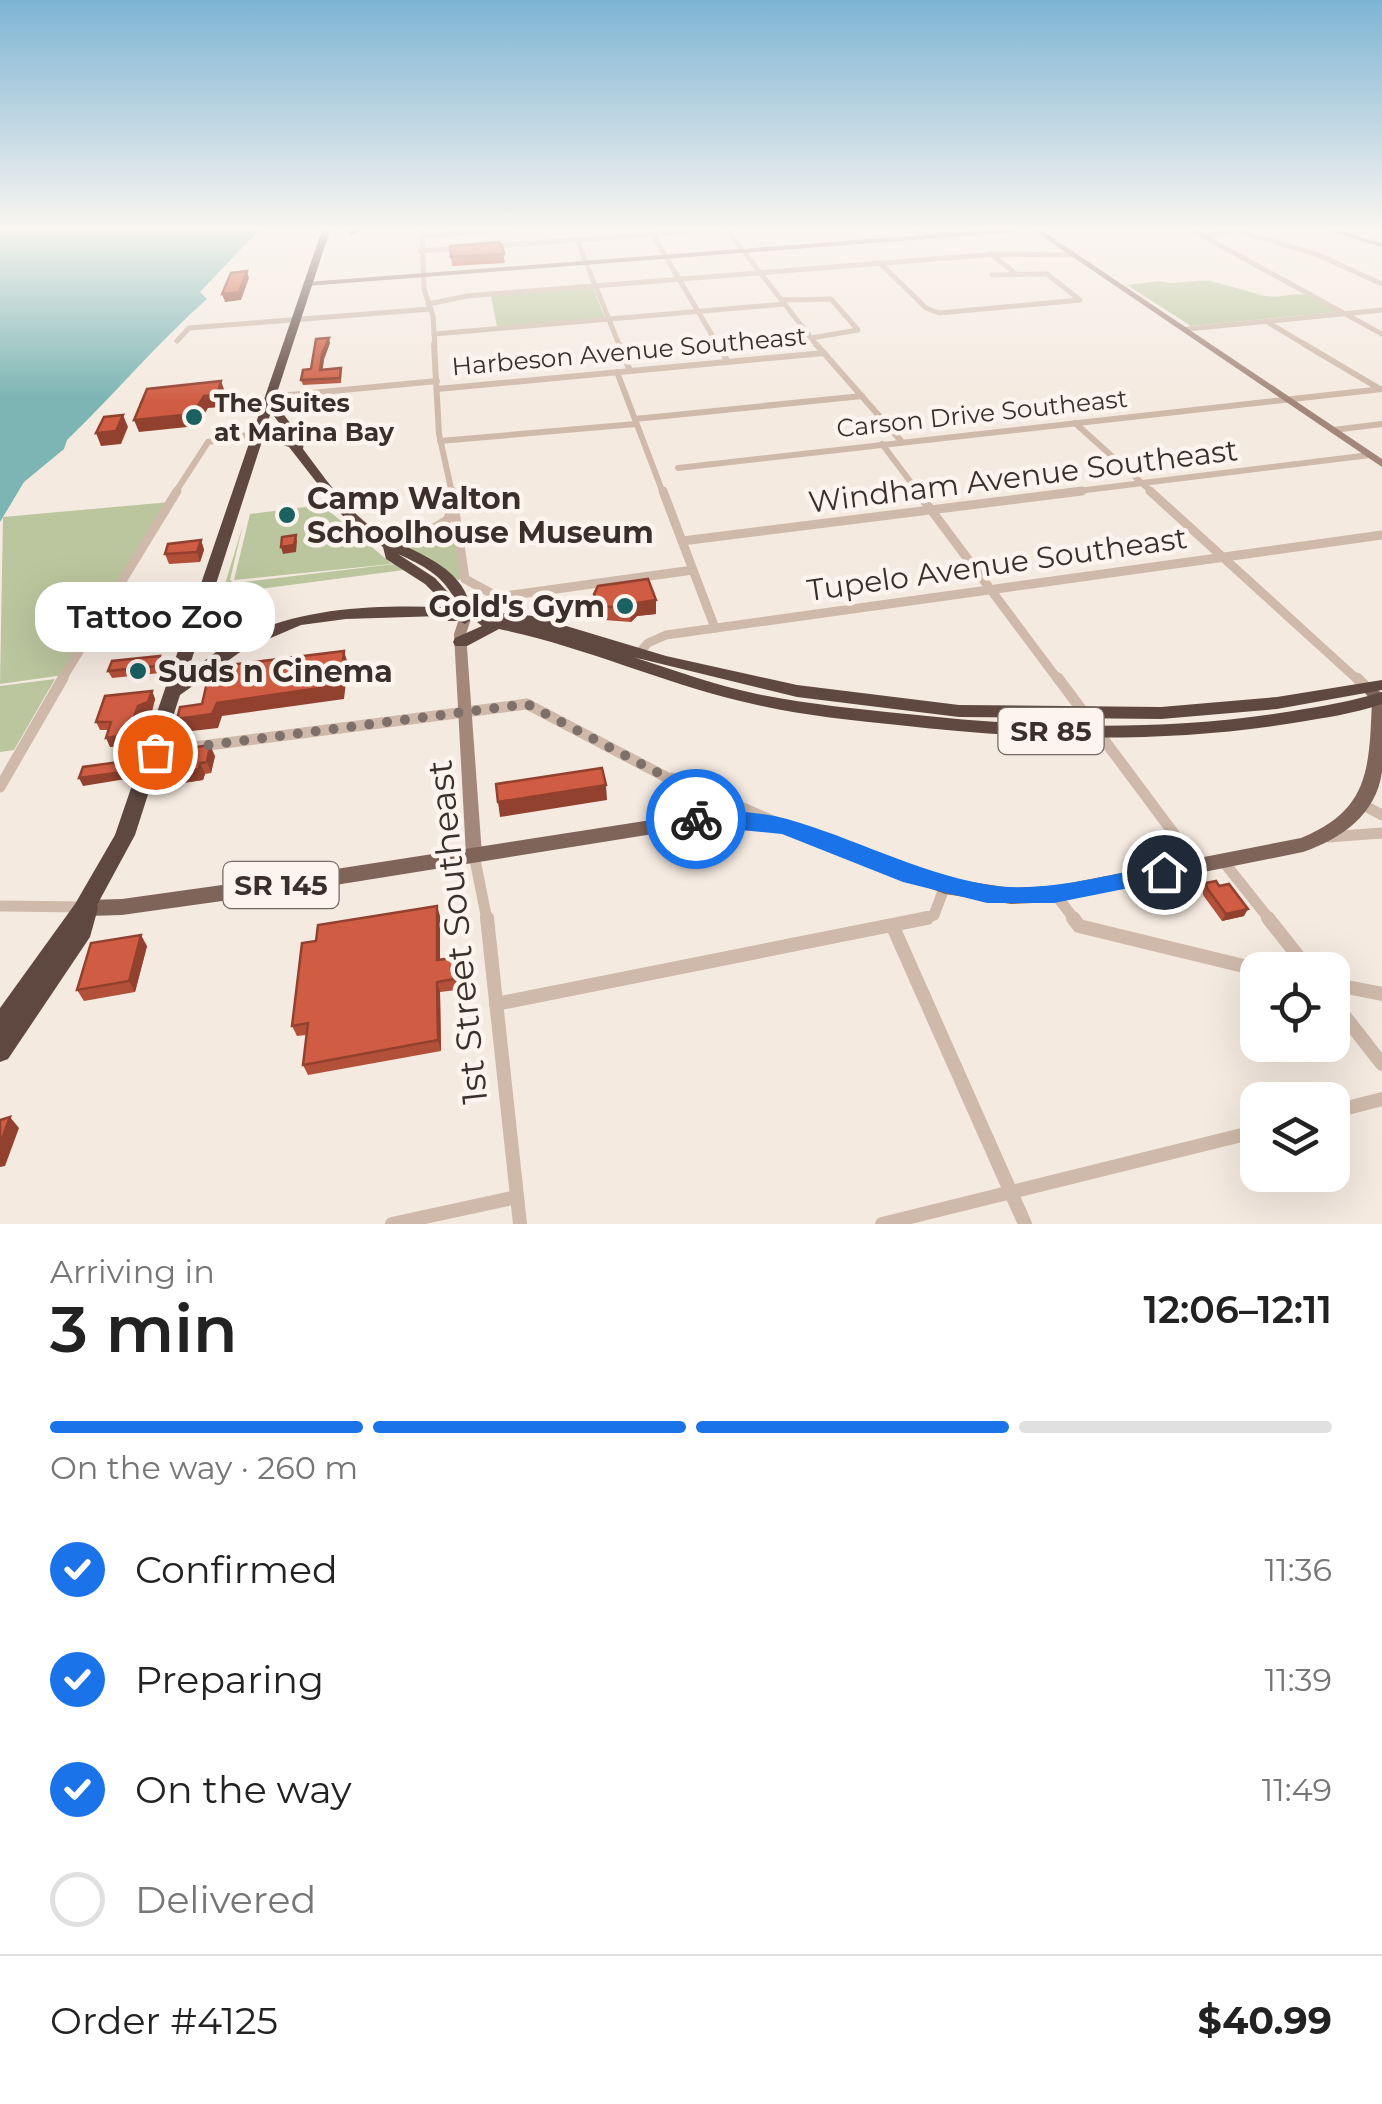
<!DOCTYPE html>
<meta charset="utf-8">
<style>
:root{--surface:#fff;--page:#f6f6f6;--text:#222;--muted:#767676;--line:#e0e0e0;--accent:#1a73e8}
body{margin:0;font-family:Montserrat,sans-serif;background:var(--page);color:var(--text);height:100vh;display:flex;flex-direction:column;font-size:38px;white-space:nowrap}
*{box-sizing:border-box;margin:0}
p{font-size:32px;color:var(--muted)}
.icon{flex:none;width:55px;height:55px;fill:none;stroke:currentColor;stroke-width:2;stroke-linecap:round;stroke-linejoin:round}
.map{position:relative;height:1224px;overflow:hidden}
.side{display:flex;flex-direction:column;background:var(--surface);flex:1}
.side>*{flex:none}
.fabs{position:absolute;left:1240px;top:952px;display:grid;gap:20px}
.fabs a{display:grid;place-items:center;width:110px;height:110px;border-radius:20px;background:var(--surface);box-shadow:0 10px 40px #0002;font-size:50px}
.pin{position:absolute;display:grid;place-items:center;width:85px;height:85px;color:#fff;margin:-42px;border:5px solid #fff;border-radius:50%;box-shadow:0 2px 10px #0007}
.courier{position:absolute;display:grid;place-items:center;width:100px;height:100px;margin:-50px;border:8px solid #1a73e8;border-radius:50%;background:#fff;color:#222;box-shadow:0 2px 12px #0007}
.bubble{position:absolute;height:70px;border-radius:30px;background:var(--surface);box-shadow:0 10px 40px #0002;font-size:32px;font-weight:600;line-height:70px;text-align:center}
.headline em{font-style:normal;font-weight:600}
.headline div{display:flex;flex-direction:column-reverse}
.headline{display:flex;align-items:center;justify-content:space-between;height:170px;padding:0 50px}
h1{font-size:65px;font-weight:600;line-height:75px}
.bar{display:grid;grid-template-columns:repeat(4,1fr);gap:15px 10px;align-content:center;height:120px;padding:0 50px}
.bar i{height:12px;border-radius:8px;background:var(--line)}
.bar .active{background:var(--accent)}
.bar p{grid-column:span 4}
.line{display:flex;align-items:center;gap:25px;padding:0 50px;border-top:2px solid var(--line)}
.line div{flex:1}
ol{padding:0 50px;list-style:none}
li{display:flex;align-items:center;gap:30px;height:110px}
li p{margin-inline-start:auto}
li .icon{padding:10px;border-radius:50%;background:var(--accent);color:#fff;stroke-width:4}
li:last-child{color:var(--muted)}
li i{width:55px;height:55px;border:5px solid var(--line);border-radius:50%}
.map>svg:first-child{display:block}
</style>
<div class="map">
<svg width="1382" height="1224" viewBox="0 0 1382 1224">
<rect width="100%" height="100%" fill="#f5eae0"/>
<g fill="#bbc69e">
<path d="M1160 281C1177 287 1196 277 1214 282 1229 286 1242 289 1257 294 1287 304 1302 279 1336 312L1191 326 1127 285Z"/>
<polygon points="593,288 605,318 497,327 491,296"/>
<polygon points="170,502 64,675 0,684 3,517"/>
<polygon points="322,505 392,564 234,580 250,514"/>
<polygon points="243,525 230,580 234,583 395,564 404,570 222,594"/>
<polygon points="456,535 462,579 458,580 407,547 421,537"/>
<polygon points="55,679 14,750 0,752 0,686"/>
</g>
<path fill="#7cb5b4" d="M0 230H259L200 292 207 299C157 343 115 394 67 440L64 449 24 482 0 522Z"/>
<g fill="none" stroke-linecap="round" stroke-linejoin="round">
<g stroke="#cfb9aa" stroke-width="5">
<polyline points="422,230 424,289 433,316 435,347"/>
<polyline points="727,230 818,347"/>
<polyline points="913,230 922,238"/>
<polyline points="1192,230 1382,334"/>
<polyline points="1238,231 1316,254 1382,284"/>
<polyline points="653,235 719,347"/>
<polyline points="421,236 509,230"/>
<polyline points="1206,236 1240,230"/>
<polyline points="577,240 620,347"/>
<polyline points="493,246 715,230"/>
<polyline points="420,251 462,248"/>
<polyline points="991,254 1015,273"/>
<polyline points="880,263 926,308 939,313 1080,300 1047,274 992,275"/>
<polyline points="781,300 831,299 858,330 811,338"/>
<polyline points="428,304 467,296 997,254 1074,255"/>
<polyline points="1269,323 1309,347"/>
<polyline points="1187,329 1382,310"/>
<polyline points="434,334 784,304"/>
<polyline points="177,341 189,328 430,309"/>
</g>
<g stroke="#cfb9aa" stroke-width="6">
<polyline points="434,344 439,434 452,493"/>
<polyline points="619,344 630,371"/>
<polyline points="717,344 728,362"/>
<polyline points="816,344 902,442"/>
<polyline points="1304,344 1380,389"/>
<polyline points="617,372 663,493"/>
<polyline points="437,389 824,353"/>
<polyline points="270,397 437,381"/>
<polyline points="635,419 862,396"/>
<polyline points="1075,423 1153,493"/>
<polyline points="1333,430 1382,424"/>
<polyline points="440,441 636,424"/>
<polyline points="882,444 919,493"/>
<polyline points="678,468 1382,389"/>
<polyline points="175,493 208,442 259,433"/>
<polyline points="1062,493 1370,455"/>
</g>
<g stroke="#cfb9aa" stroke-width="9">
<polyline points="452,491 465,579 498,597 693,570"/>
<polyline points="663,491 715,628"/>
<polyline points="917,491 1059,681"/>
<polyline points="1150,491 1359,681"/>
<polyline points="427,532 447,520 453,508"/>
<polyline points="682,541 1082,491"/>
<polyline points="390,547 416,536 458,531"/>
<polyline points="635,657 648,643 666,635 1382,535"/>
<polyline points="61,681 177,491"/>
</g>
<g stroke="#cfb9aa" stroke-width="11">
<polyline points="1058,678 1198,866"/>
<polyline points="1357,678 1364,685"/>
<polyline points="155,752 527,704 666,777 688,797 689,820"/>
<polyline points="672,778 778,823"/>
<polyline points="0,787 63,678"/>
<polyline points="1363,805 1382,815"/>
<polyline points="1328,837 1382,833"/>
<polyline points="474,855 487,920"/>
<polyline points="1223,861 1270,920"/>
<polyline points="1055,894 1075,920"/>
<polyline points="0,906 85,907"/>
<polyline points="921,920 934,915 945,886"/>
</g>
<g stroke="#cfb9aa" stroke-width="14">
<polyline points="487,918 520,1224"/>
<polyline points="1073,918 1079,926 1260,970"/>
<polyline points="1268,918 1309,970"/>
<polyline points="893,927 1025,1224"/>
<polyline points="1332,984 1382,994"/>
<polyline points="1332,1000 1382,1064"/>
<polyline points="496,1004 927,918"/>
<polyline points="1332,1112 1382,1099"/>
<polyline points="392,1224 517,1197"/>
<polyline points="882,1224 1258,1131"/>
</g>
<g fill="#a3877b" fill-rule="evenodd">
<polygon points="990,230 1020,230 1017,232 307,286 303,284 307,282"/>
<polygon points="1033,230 1041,230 1382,459 1382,467"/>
<polygon points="1325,230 1336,230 1382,243 1382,247"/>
<polygon points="465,615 471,619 466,634 482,855 480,860 474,862 468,860 466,855 454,634 459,619"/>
</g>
<path fill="#7f645a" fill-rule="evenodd" d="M1372 687 1382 693C1382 718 1382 747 1382 772 1376 815 1341 839 1303 852L1055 902 1011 904 945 894 784 833 709 825 323 887 122 915 88 916 81 914 79 908 81 902 88 900 122 899 323 871 709 811 785 819 946 878 1011 888 1055 886 1301 838C1370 810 1369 768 1372 701L1364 692 1367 688Z"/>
<path fill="#5e4840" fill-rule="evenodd" d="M322 230H330L274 402 304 441 303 449C322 474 340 501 365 522 399 551 463 558 471 610L533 616 666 656 797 685 959 705 1161 707 1277 697 1382 680V690L1277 709 1161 719 959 717 797 697 633 657C674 670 714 685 757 694 806 704 857 709 907 714 1035 728 1165 732 1293 711 1323 706 1353 701 1382 692V704C1353 714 1323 718 1293 723 1162 744 1029 740 898 725 845 720 792 714 740 701 658 681 582 646 499 629L467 646H455L453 642 455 638 482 626 477 622 479 620 472 619 465 624 459 621H448L445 616H440L346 619 301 625 243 650 180 695 135 835 97 905 98 908 90 937 8 1059 0 1062V1008L75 904 115 835ZM271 412 291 439 265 431ZM263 438 289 447 342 515 364 535 383 547 386 559 425 584 439 598 443 607C372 605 295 607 231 643 215 651 201 664 187 674ZM398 554C422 565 443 575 455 600L435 578Z"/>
</g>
<g fill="#b3503a">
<polygon points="450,246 502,246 505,263 452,266"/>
<polygon points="330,343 324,359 322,370 341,368 341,383 303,385 301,380 311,369"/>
<polygon points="201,540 204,550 200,562 169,564 165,554"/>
<polygon points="594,594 656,614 637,616 631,622 604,620 595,608"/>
<polygon points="163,663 160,673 112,678 108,671"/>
<polygon points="152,691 155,699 152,711 142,715 136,730 139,736 137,743 110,747 108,730 100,730 96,722"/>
<polygon points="215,756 211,773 205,774 203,780 169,785 164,775"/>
<polygon points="1206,883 1244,916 1222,921 1203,895 1203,891"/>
<polygon points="440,916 440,960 456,969 457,990 440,992 441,1051 308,1075 303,1065 306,1035 297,1036 292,1026"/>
<polygon points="147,946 135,992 84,1001 77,990"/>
</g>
<g fill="#92412f">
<polygon points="349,230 364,230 350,235"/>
<polygon points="247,271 249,278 241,300 225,302 222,294"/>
<polygon points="329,338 330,343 324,359 322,375 320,370 322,354"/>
<polygon points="221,381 225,392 221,407 208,408 197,426 139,432 134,420 204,396"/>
<polygon points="123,415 128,427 121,444 101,446 96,433"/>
<polygon points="296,535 297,541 296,552 283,554 281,547"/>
<polygon points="201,540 204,550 200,562 197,552"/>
<polygon points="656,600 656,614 637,616 631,622 630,609 637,603"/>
<polygon points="344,651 348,664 344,699 222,716 218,728 183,732 177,719"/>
<polygon points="160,656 163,663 160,673 157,666"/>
<polygon points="152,691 155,699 152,711 142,715 136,730 139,736 137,743 110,747 106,738 130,728 138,706"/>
<polygon points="210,745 215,756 211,773 207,762"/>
<polygon points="126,761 129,768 126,779 83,786 79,778"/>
<polygon points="200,763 205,774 203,780 169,785 164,775"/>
<polygon points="606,785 607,800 500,817 498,802"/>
<polygon points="437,906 440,916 440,971 437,960"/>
<polygon points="1248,909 1244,916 1222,921 1226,914"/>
<polygon points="141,935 147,946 135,992 129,981"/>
<polygon points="454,958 456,969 457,990 454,979"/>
<polygon points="437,982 440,992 441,1051 438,1040"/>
<polygon points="10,1117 19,1128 5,1166 0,1167 0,1144"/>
</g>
<g fill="#d05d43" stroke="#92412f" stroke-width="2.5">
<polygon points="499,242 502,246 504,254 451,257 450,246"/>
<polygon points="247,271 239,292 222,294 231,273"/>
<polygon points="329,338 322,354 320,370 341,368 340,378 301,380 303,370 311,369 316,339"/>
<polygon points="221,381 217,395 204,396 193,414 134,420 147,389"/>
<polygon points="123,415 116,431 96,433 104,417"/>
<polygon points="296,535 294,545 281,547 282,537"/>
<polygon points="201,540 197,552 165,554 168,544"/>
<polygon points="648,579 656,600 637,603 630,609 603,606 594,594 598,586"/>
<polygon points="344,651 340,685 217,703 212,714 177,719 180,707 202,704 209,674 202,675 204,668"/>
<polygon points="160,656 157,666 108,671 112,661"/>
<polygon points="152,691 148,702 138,706 130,728 135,727 133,734 106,738 111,722 96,722 105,696"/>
<polygon points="210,745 207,762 200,763 199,769 164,775 169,751"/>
<polygon points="126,761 122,772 79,778 83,767"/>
<polygon points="602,768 606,785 498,802 496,784"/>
<polygon points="1216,881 1219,886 1229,884 1248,909 1226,914 1207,888 1206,883"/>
<polygon points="437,906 437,960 454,958 454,979 437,982 438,1040 303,1065 308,1023 292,1026 302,943 316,941 318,925"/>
<polygon points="141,935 129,981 77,990 91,943"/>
<polygon points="10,1117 0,1144 0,1120"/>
</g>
<linearGradient id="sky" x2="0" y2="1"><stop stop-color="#7db4d3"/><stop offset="0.57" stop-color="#faf6f1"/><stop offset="1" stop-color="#faf6f1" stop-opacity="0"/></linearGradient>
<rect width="1382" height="401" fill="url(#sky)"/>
<path fill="#1a73e8" d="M696 811C727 811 758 811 787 819 854 838 914 871 983 884 1041 895 1106 875 1164 864L1175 872 1164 881 1054 903H987L903 882 782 834 689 825 686 819Z"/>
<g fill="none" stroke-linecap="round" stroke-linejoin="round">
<polyline stroke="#7d706a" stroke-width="10" stroke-dasharray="0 18" points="155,752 527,704 666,777 688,797 689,820 696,819"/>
</g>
<g fill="#1b6162" stroke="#fcf4ed" stroke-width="4">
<circle cx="194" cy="417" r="10"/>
<circle cx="287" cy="515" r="10"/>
<circle cx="625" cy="606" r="10"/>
<circle cx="138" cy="671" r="10"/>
</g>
<g text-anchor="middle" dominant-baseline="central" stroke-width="9" stroke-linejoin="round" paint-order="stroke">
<g font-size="25" fill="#3c2f2a" stroke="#fcf4ed">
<text transform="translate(629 351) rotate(-5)">Harbeson Avenue Southeast</text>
<text transform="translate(982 413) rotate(-6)">Carson Drive Southeast</text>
</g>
<g font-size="25" font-weight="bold" fill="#3c2f2a" stroke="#fcf4ed" text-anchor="start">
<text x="214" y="403">The Suites<tspan x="214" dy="29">at Marina Bay</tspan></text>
</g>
<g fill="#fcf4ed" stroke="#766a64" stroke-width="2.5">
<rect x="998.5" y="708" width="105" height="46" rx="8"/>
<rect x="223.5" y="862" width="115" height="46" rx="8"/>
</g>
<g font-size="28" font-weight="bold" fill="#3c2f2a">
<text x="1051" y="731">SR 85</text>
<text x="281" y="885">SR 145</text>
</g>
<g font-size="30" fill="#3c2f2a" stroke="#fcf4ed">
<text transform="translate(1023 476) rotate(-7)">Windham Avenue Southeast</text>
<text transform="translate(997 564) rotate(-8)">Tupelo Avenue Southeast</text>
</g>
<g font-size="30" font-weight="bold" fill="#3c2f2a" stroke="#fcf4ed" text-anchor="start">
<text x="307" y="498">Camp Walton<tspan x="307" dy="34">Schoolhouse Museum</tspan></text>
<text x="605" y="606" text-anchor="end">Gold's Gym</text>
<text x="158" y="671">Suds n Cinema</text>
</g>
<g font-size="35" fill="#3c2f2a" stroke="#fcf4ed">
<text transform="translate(457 932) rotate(-96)">1st Street Southeast</text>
</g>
</g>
</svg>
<div class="fabs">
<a><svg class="icon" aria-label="locate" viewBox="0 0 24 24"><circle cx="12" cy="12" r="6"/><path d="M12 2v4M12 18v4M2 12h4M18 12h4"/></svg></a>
<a><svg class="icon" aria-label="layers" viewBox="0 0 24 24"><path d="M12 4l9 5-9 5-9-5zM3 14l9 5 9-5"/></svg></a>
</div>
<div class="pin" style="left:155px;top:752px;background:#ea580c"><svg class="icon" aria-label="bag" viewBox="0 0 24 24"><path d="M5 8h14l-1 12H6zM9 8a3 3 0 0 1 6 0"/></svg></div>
<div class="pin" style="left:1164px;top:872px;background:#1f2937"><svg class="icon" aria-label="home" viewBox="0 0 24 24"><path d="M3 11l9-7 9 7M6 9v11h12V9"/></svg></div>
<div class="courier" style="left:696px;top:819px"><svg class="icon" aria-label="bike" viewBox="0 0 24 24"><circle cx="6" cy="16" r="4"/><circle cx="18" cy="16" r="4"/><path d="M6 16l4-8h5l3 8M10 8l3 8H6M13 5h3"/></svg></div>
<div class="bubble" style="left:35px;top:582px;width:240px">Tattoo Zoo</div>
</div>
<section class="side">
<div class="headline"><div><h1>3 min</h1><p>Arriving in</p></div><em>12:06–12:11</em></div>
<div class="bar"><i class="active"></i><i class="active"></i><i class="active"></i><i></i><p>On the way · 260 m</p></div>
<ol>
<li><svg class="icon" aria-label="check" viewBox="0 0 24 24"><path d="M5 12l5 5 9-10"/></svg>Confirmed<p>11:36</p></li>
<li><svg class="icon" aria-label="check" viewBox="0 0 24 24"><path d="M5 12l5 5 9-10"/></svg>Preparing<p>11:39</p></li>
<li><svg class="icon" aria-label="check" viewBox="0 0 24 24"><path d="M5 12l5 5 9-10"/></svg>On the way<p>11:49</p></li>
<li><i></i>Delivered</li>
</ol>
<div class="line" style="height:130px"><div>Order #4125</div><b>$40.99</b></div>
</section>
